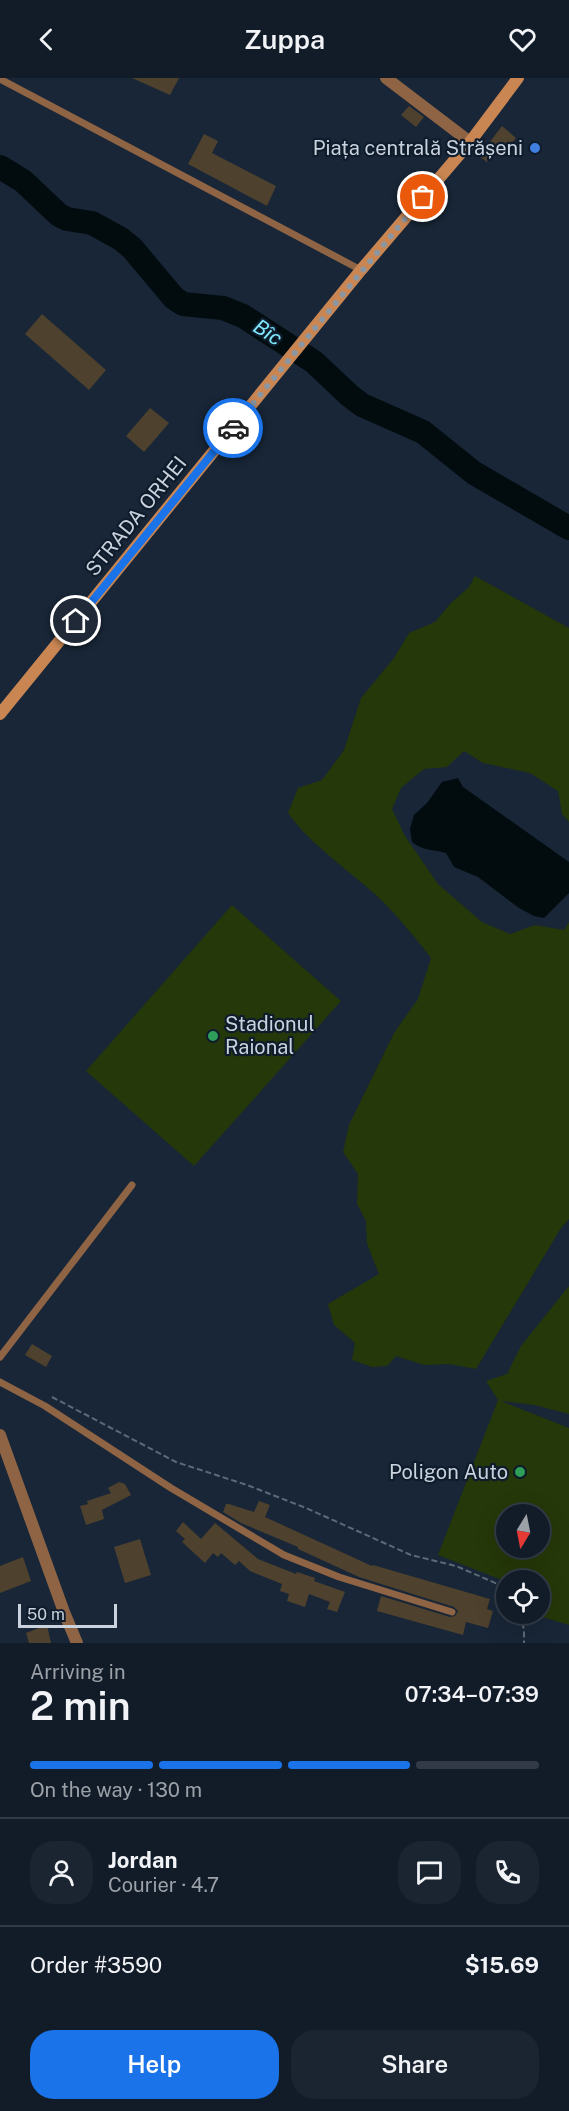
<!DOCTYPE html>
<meta charset="utf-8">
<style>
:root{--surface:#121c29;--page:#1b2531;--text:#f1f3f6;--muted:#9ca1a8;--line:#313a46;--accent:#1a73e8}
body{margin:0;font-family:"Public Sans",sans-serif;background:var(--page);color:var(--text);height:100vh;display:flex;flex-direction:column;font-size:22px;white-space:nowrap}
*{box-sizing:border-box;margin:0}
p{font-size:20px;color:var(--muted)}
.icon{flex:none;width:33px;height:33px;fill:none;stroke:currentColor;stroke-width:2;stroke-linecap:round;stroke-linejoin:round}
.map{position:relative;height:1565px;overflow:hidden}
.details{display:flex;flex-direction:column;background:var(--surface);flex:1}
.details>*{flex:none}
.needle{width:39px;rotate:190deg}
.controls{position:absolute;left:496px;top:1426px;display:grid;gap:12px}
.controls a{display:grid;place-items:center;width:54px;height:54px;border-radius:50%;background:var(--surface);box-shadow:0 6px 24px #0002,0 0 0 2px var(--line);font-size:30px}
.scale{position:absolute;left:18px;bottom:15px;width:99px;box-sizing:border-box;padding-left:6px;border:3px solid #c9d2dd;border-top:0;font-size:16px;line-height:21px;white-space:nowrap;color:#c9d2dd;-webkit-text-stroke:4px #0e1c2c;paint-order:stroke}
.pin{position:absolute;display:grid;place-items:center;width:51px;height:51px;color:#fff;margin:-26px;border:3px solid #fff;border-radius:50%;box-shadow:0 2px 6px #0007}
.courier{position:absolute;display:grid;place-items:center;width:60px;height:60px;margin:-30px;border:4px solid #1a73e8;border-radius:50%;background:#fff;color:#222;box-shadow:0 2px 8px #0007}
.summary em{font-style:normal;font-weight:600}
.summary div{display:flex;flex-direction:column-reverse}
.summary{display:flex;align-items:center;justify-content:space-between;height:102px;padding:0 30px}
h1{font-size:39px;font-weight:600;line-height:45px}
.bar{display:grid;grid-template-columns:repeat(4,1fr);gap:9px 6px;align-content:center;height:72px;padding:0 30px}
.bar i{height:8px;border-radius:4px;background:var(--line)}
.bar .on{background:var(--accent)}
.bar p{grid-column:span 4}
.line{display:flex;align-items:center;gap:15px;padding:0 30px;border-top:2px solid var(--line)}
.line div{flex:1}
.round{display:grid;place-items:center;flex:none;width:63px;height:63px;border-radius:24px;background:var(--page)}
.button{display:flex;gap:12px;margin-top:auto;padding:12px 30px}
.button a{flex:1;height:69px;border-radius:24px;background:var(--accent);color:#fff;font-size:24px;font-weight:600;line-height:69px;text-align:center}
.button a+a{background:var(--page);color:var(--text)}
header{display:flex;justify-content:space-between;align-items:center;height:78px;padding:0 30px;background:var(--surface);font-size:27px;font-weight:600}
.map>svg:first-child{display:block}
</style>
<header><svg class="icon" aria-label="back" viewBox="0 0 24 24"><path d="M15 5l-7 7 7 7"/></svg>Zuppa<svg class="icon" aria-label="heart" viewBox="0 0 24 24"><path d="M12 20l-8-8c-3-5 5-10 8-4 3-6 11-1 8 4z"/></svg></header>
<div class="map">
<svg width="569" height="1565" viewBox="0 0 569 1565">
<rect width="100%" height="100%" fill="#182637"/>
<g fill="#253809" fill-rule="evenodd">
<path d="M475 498 569 550V744L562 736 558 713 530 695 483 685 464 673 447 689 424 691 401 710 392 731 405 758 438 806 482 844 510 856 535 847 564 852 569 844V1141L561 1150 476 1291 449 1286 424 1287 396 1278 387 1288 372 1289 352 1282 355 1265 334 1247 328 1226 379 1196 367 1166 366 1143 357 1126 358 1096 343 1074 349 1047 394 955 418 921 431 880C414 858 396 836 376 817 346 790 312 768 288 735L298 710 322 702 344 672 361 620 394 580 409 555 435 544 451 525 469 509Z"/>
<polygon points="232,827 341,923 194,1088 86,993"/>
<path d="M569 1208V1336L534 1327 501 1323 569 1350V1547L533 1536H540V1503L507 1504 438 1477 498 1322 486 1303 507 1296 521 1268ZM507 1437H540V1470H507Z"/>
</g>
<path fill="#020c0f" d="M458 700 463 709 569 784V815L544 840 534 838 519 830 478 799 454 789 446 775C432 771 424 773 412 764L410 751 414 737 427 725 442 704Z"/>
<g fill="none" stroke-linecap="round" stroke-linejoin="round">
<polyline stroke="#020c0f" stroke-width="24" points="0,89 23,103 59,137 67,141 92,145 121,161 132,170 174,220 183,226 223,230 243,238 314,284 349,317 362,327 423,354 474,395 569,450"/>
</g>
<g fill="#4e412d">
<polygon points="132,0 179,0 170,17"/>
<polygon points="409,28 424,39 416,49 401,37"/>
<polygon points="502,48 516,60 499,79 495,75 487,84 479,78"/>
<polygon points="204,56 218,63 212,75 276,108 267,128 188,86"/>
<polygon points="42,236 106,292 89,312 25,256"/>
<polygon points="150,330 169,345 144,374 126,358"/>
<polygon points="32,1266 52,1278 46,1289 25,1277"/>
<polygon points="119,1404 125,1406 131,1417 102,1432 104,1441 86,1447 80,1428 88,1426 87,1423 111,1415 108,1410"/>
<polygon points="259,1423 270,1427 265,1439 372,1488 373,1487 490,1521 487,1531 493,1533 488,1550 466,1544 463,1557 377,1533 381,1518 450,1539 455,1538 458,1533 454,1529 359,1499 298,1471 298,1469 241,1445 223,1434 226,1426 229,1426 254,1434"/>
<polygon points="183,1444 201,1461 215,1445 258,1481 296,1496 297,1494 315,1500 314,1503 345,1514 337,1534 327,1531 330,1524 309,1516 305,1529 287,1523 289,1516 280,1513 282,1506 250,1493 239,1483 235,1487 221,1475 218,1479 213,1475 205,1485 182,1464 185,1461 176,1453"/>
<polygon points="140,1461 151,1497 125,1505 114,1469"/>
<polygon points="23,1479 31,1503 0,1515 0,1488"/>
<polygon points="47,1547 51,1565 29,1565 26,1555"/>
</g>
<g fill="none" stroke-linecap="round" stroke-linejoin="round">
<g stroke="#5c6977" stroke-width="2" stroke-dasharray="6 3" stroke-linecap="butt">
<polyline points="52,1319 176,1384 247,1407 306,1430 411,1477 456,1488 507,1510"/>
<polyline points="520,1536 524,1552 524,1565"/>
</g>
<g stroke="#8e6444" stroke-width="7">
<polyline points="0,1 361,192"/>
<polyline points="0,1279 132,1107"/>
<polyline points="0,1304 45,1328 171,1410 284,1477 339,1499 452,1534"/>
</g>
<g stroke="#8e6444" stroke-width="12">
<polyline points="386,0 470,64"/>
<polyline points="0,1357 64,1534 77,1565"/>
</g>
<polyline stroke="#c98653" stroke-width="12" points="0,636 361,192 470,64 518,0"/>
</g>
<g fill="none" stroke-linecap="round" stroke-linejoin="round">
<polyline stroke="#8b96a3" stroke-width="6" stroke-dasharray="0 10.8" points="233,350 423,119"/>
<polyline stroke="#1a73e8" stroke-width="8" points="76,543 233,350"/>
</g>
<circle fill="#3f7fe0" stroke="#0e1c2c" stroke-width="2" cx="535" cy="70" r="6"/>
<g fill="#2e9e5b" stroke="#0e1c2c" stroke-width="2">
<circle cx="213" cy="958" r="6"/>
<circle cx="520" cy="1394" r="6"/>
</g>
<g text-anchor="middle" dominant-baseline="central" stroke-width="4.5" stroke-linejoin="round" paint-order="stroke">
<g font-size="20" fill="#c9d2dd" stroke="#0e1c2c" text-anchor="end">
<text x="523" y="70">Piața centrală Strășeni</text>
<text x="225" y="946" text-anchor="start">Stadionul<tspan x="225" dy="23">Raional</tspan></text>
<text x="508" y="1394">Poligon Auto</text>
</g>
<g font-size="20" fill="#c9d2dd" stroke="#0e1c2c">
<text transform="translate(136 438) rotate(-51)">STRADA ORHEI</text>
</g>
<g font-size="21" font-style="italic" fill="#7fe8fc" stroke="#0e1c2c">
<text transform="translate(268 254) rotate(33)">Bîc</text>
</g>
</g>
</svg>
<div class="controls">
<a><svg class="needle" viewBox="-14 -14 28 28"><path d="M0-13l5 13h-10z" fill="#e53935"/><path d="M0 13l5-13h-10z" fill="#9ca1a8"/></svg></a>
<a><svg class="icon" aria-label="locate" viewBox="0 0 24 24"><circle cx="12" cy="12" r="6"/><path d="M12 2v4M12 18v4M2 12h4M18 12h4"/></svg></a>
</div>
<div class="scale">50 m</div>
<div class="pin" style="left:423px;top:119px;background:#ea580c"><svg class="icon" aria-label="bag" viewBox="0 0 24 24"><path d="M5 8h14l-1 12H6zM9 8a3 3 0 0 1 6 0"/></svg></div>
<div class="pin" style="left:76px;top:543px;background:#1f2937"><svg class="icon" aria-label="home" viewBox="0 0 24 24"><path d="M3 11l9-7 9 7M6 9v11h12V9"/></svg></div>
<div class="courier" style="left:233px;top:350px"><svg class="icon" aria-label="car" viewBox="0 0 24 24"><path d="M5 17H2v-5l4-1 3-4h7l3 4 3 1v5h-3M9 17h6M6 11h13"/><circle cx="7" cy="17" r="2"/><circle cx="17" cy="17" r="2"/></svg></div>
</div>
<section class="details">
<div class="summary"><div><h1>2 min</h1><p>Arriving in</p></div><em>07:34–07:39</em></div>
<div class="bar"><i class="on"></i><i class="on"></i><i class="on"></i><i></i><p>On the way · 130 m</p></div>
<div class="line" style="height:108px"><a class="round"><svg class="icon" aria-label="person" viewBox="0 0 24 24"><circle cx="12" cy="8" r="4"/><path d="M4 21q1-7 8-7t8 7"/></svg></a><div><b>Jordan</b><p>Courier · 4.7</p></div><a class="round"><svg class="icon" aria-label="chat" viewBox="0 0 24 24"><path d="M4 5h16v11H9l-5 4z"/></svg></a><a class="round"><svg class="icon" aria-label="phone" viewBox="0 0 24 24"><path d="M5 4h4l2 5-3 2q2 4 5 5l2-3 5 2v4C11 20 4 13 5 4z"/></svg></a></div>
<div class="line" style="height:78px"><div>Order #3590</div><b>$15.69</b></div>
<div class="button"><a>Help</a><a>Share</a></div>
</section>
